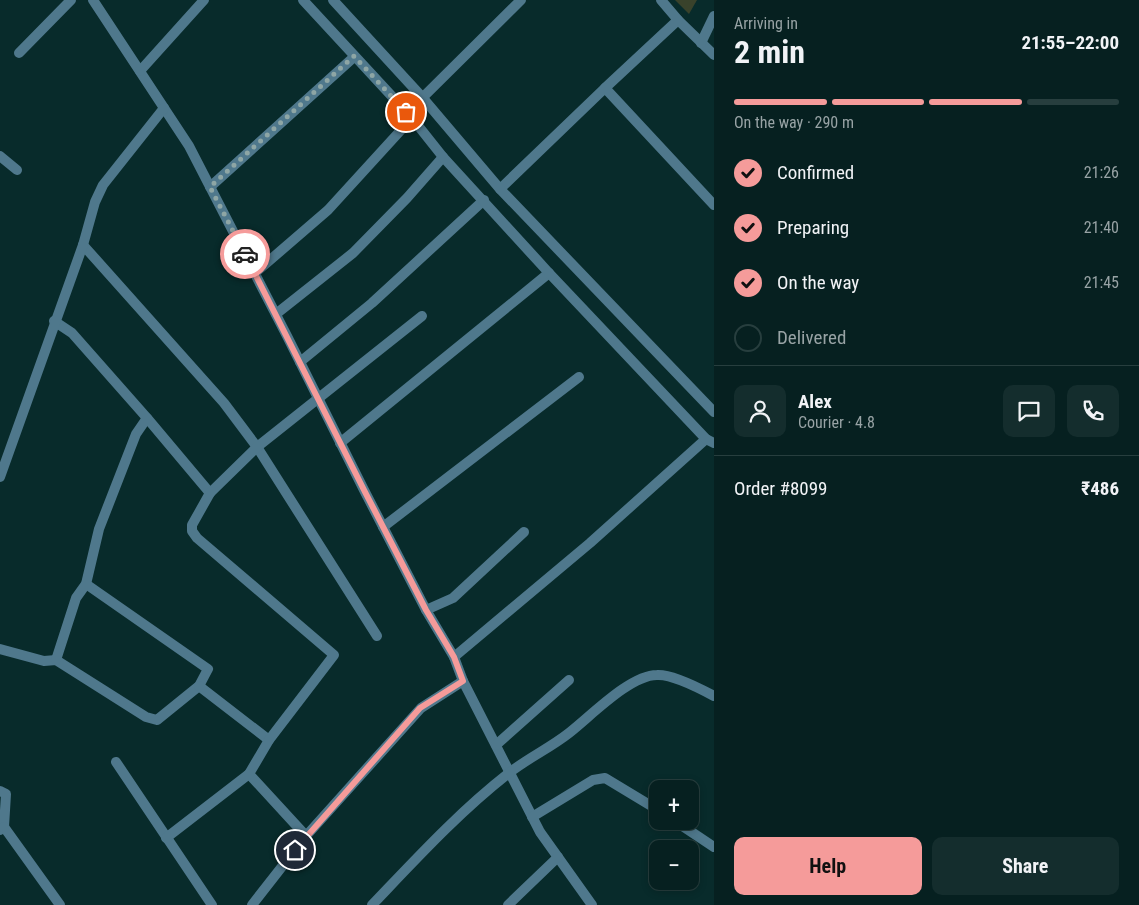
<!DOCTYPE html>
<meta charset="utf-8">
<style>
:root{--surface:#062020;--page:#142d2d;--text:#f1f3f6;--muted:#98a3a5;--line:#273e3e;--accent:#f59b9a}
body{margin:0;font-family:"Roboto Condensed",sans-serif;background:var(--page);color:var(--text);height:100vh;display:flex;flex-direction:column;font-size:19px;white-space:nowrap}
*{box-sizing:border-box;margin:0}
p{font-size:16px;color:var(--muted)}
.icon{flex:none;width:28px;height:28px;fill:none;stroke:currentColor;stroke-width:2;stroke-linecap:round;stroke-linejoin:round}
.map{position:relative;flex:1;overflow:hidden}
.drawer{display:flex;flex-direction:column;background:var(--surface);width:425px}
.drawer>*{flex:none}
.controls{position:absolute;left:649px;top:780px;display:grid;gap:10px}
.controls a{display:grid;place-items:center;width:50px;height:50px;border-radius:10px;background:var(--surface);box-shadow:0 2px 8px #0003,0 0 0 1px var(--line);font-size:25px}
.pin{position:absolute;display:grid;place-items:center;width:42px;height:42px;color:#fff;margin:-21px;border:2px solid #fff;border-radius:50%;box-shadow:0 1px 5px #0007}
.courier{position:absolute;display:grid;place-items:center;width:50px;height:50px;margin:-25px;border:4px solid #f59b9a;border-radius:50%;background:#fff;color:#222;box-shadow:0 1px 6px #0007}
.overview em{font-style:normal;font-weight:700}
.overview div{display:flex;flex-direction:column-reverse}
.overview{display:flex;align-items:center;justify-content:space-between;height:85px;padding:0 20px}
h1{font-size:32px;font-weight:700;line-height:38px}
.bar{display:grid;grid-template-columns:repeat(4,1fr);gap:8px 5px;align-content:center;height:60px;padding:0 20px}
.bar i{height:6px;border-radius:4px;background:var(--line)}
.bar .active{background:var(--accent)}
.bar p{grid-column:span 4}
.line{display:flex;align-items:center;gap:12px;padding:0 20px;border-top:1px solid var(--line)}
.line div{flex:1}
.round{display:grid;place-items:center;flex:none;width:52px;height:52px;border-radius:10px;background:var(--page)}
ol{padding:0 20px;list-style:none}
li{display:flex;align-items:center;gap:15px;height:55px}
li p{margin-inline-start:auto}
li .icon{padding:5px;border-radius:50%;background:var(--accent);color:#111;stroke-width:4}
li:last-child{color:var(--muted)}
li i{width:28px;height:28px;border:2px solid var(--line);border-radius:50%}
.primary-button{display:flex;gap:10px;margin-top:auto;padding:10px 20px}
.primary-button a{flex:1;height:58px;border-radius:10px;background:var(--accent);color:#111;font-size:20px;font-weight:700;line-height:58px;text-align:center}
.primary-button a+a{background:var(--page);color:var(--text)}
main{display:flex;flex:1;min-height:0}
.map>svg:first-child{display:block}
</style>
<main>
<div class="map">
<svg width="714" height="905" viewBox="0 0 714 905">
<rect width="100%" height="100%" fill="#082b2b"/>
<polygon fill="#39422b" points="675,0 697,0 689,14"/>
<g fill="none" stroke-linecap="round" stroke-linejoin="round">
<g stroke="#4f788c" stroke-width="10">
<polyline points="93,0 189,146 287,336 364,490 426,610 454,657 463,681 540,832 592,905"/>
<polyline points="678,20 714,55"/>
<polyline points="701,43 714,16"/>
<polyline points="19,53 71,0"/>
<polyline points="140,71 204,0"/>
<polyline points="605,88 678,20 661,0"/>
<polyline points="407,113 521,0"/>
<polyline points="0,156 17,170"/>
<polyline points="210,187 354,57"/>
<polyline points="500,189 605,88 714,205"/>
<polyline points="83,245 224,403 257,447 377,636"/>
<polyline points="255,273 328,210 412,118"/>
<polyline points="276,314 353,253 407,198 443,157"/>
<polyline points="54,321 72,333 147,418 210,493"/>
<polyline points="300,362 372,303 484,200"/>
<polyline points="340,443 549,273"/>
<polyline points="0,477 83,245 95,202 103,185 164,108"/>
<polyline points="383,527 579,377"/>
<polyline points="426,610 453,598 524,532"/>
<polyline points="0,649 44,661 56,660 146,717 157,720 199,686 208,669 86,584"/>
<polyline points="454,657 590,543 706,439"/>
<polyline points="56,660 76,598 86,584 99,529 136,434 147,418"/>
<polyline points="199,686 269,740"/>
<polyline points="496,745 569,680"/>
<polyline points="116,762 212,905"/>
<polyline points="249,774 306,836"/>
<polyline points="0,791 6,794 4,827 0,830"/>
<polyline points="532,817 593,780 605,778 658,810"/>
<polyline points="675,821 714,847"/>
<polyline points="4,827 60,905"/>
<polyline points="166,838 249,774 269,740 334,655 197,538 192,531 192,525 210,493 257,447 422,316"/>
<polyline points="252,905 306,836 421,708 463,681"/>
<path d="M372 905C416 859 459 812 509 773 528 758 550 748 569 733 591 716 630 675 657 675 672 674 701 689 714 696"/>
<polyline points="508,905 558,857"/>
</g>
<g stroke="#4f788c" stroke-width="10">
<polyline points="303,0 412,118 443,157 549,273 706,439 714,443"/>
<polyline points="333,0 422,97 500,189 714,412"/>
</g>
</g>
<g fill="none" stroke-linecap="round" stroke-linejoin="round">
<polyline stroke="#8ea6a5" stroke-width="5" stroke-dasharray="0 9" points="245,254 210,187 354,56 406,112"/>
<polyline stroke="#f59b9a" stroke-width="6" points="245,254 364,490 426,610 454,657 463,681 420,708 295,850"/>
</g>
</svg>
<div class="controls">
<a>+</a>
<a>−</a>
</div>
<div class="pin" style="left:406px;top:112px;background:#ea580c"><svg class="icon" aria-label="bag" viewBox="0 0 24 24"><path d="M5 8h14l-1 12H6zM9 8a3 3 0 0 1 6 0"/></svg></div>
<div class="pin" style="left:295px;top:850px;background:#1f2937"><svg class="icon" aria-label="home" viewBox="0 0 24 24"><path d="M3 11l9-7 9 7M6 9v11h12V9"/></svg></div>
<div class="courier" style="left:245px;top:254px"><svg class="icon" aria-label="car" viewBox="0 0 24 24"><path d="M5 17H2v-5l4-1 3-4h7l3 4 3 1v5h-3M9 17h6M6 11h13"/><circle cx="7" cy="17" r="2"/><circle cx="17" cy="17" r="2"/></svg></div>
</div>
<section class="drawer">
<div class="overview"><div><h1>2 min</h1><p>Arriving in</p></div><em>21:55–22:00</em></div>
<div class="bar"><i class="active"></i><i class="active"></i><i class="active"></i><i></i><p>On the way · 290 m</p></div>
<ol>
<li><svg class="icon" aria-label="check" viewBox="0 0 24 24"><path d="M5 12l5 5 9-10"/></svg>Confirmed<p>21:26</p></li>
<li><svg class="icon" aria-label="check" viewBox="0 0 24 24"><path d="M5 12l5 5 9-10"/></svg>Preparing<p>21:40</p></li>
<li><svg class="icon" aria-label="check" viewBox="0 0 24 24"><path d="M5 12l5 5 9-10"/></svg>On the way<p>21:45</p></li>
<li><i></i>Delivered</li>
</ol>
<div class="line" style="height:90px"><a class="round"><svg class="icon" aria-label="person" viewBox="0 0 24 24"><circle cx="12" cy="8" r="4"/><path d="M4 21q1-7 8-7t8 7"/></svg></a><div><b>Alex</b><p>Courier · 4.8</p></div><a class="round"><svg class="icon" aria-label="chat" viewBox="0 0 24 24"><path d="M4 5h16v11H9l-5 4z"/></svg></a><a class="round"><svg class="icon" aria-label="phone" viewBox="0 0 24 24"><path d="M5 4h4l2 5-3 2q2 4 5 5l2-3 5 2v4C11 20 4 13 5 4z"/></svg></a></div>
<div class="line" style="height:65px"><div>Order #8099</div><b>₹486</b></div>
<div class="primary-button"><a>Help</a><a>Share</a></div>
</section>
</main>
